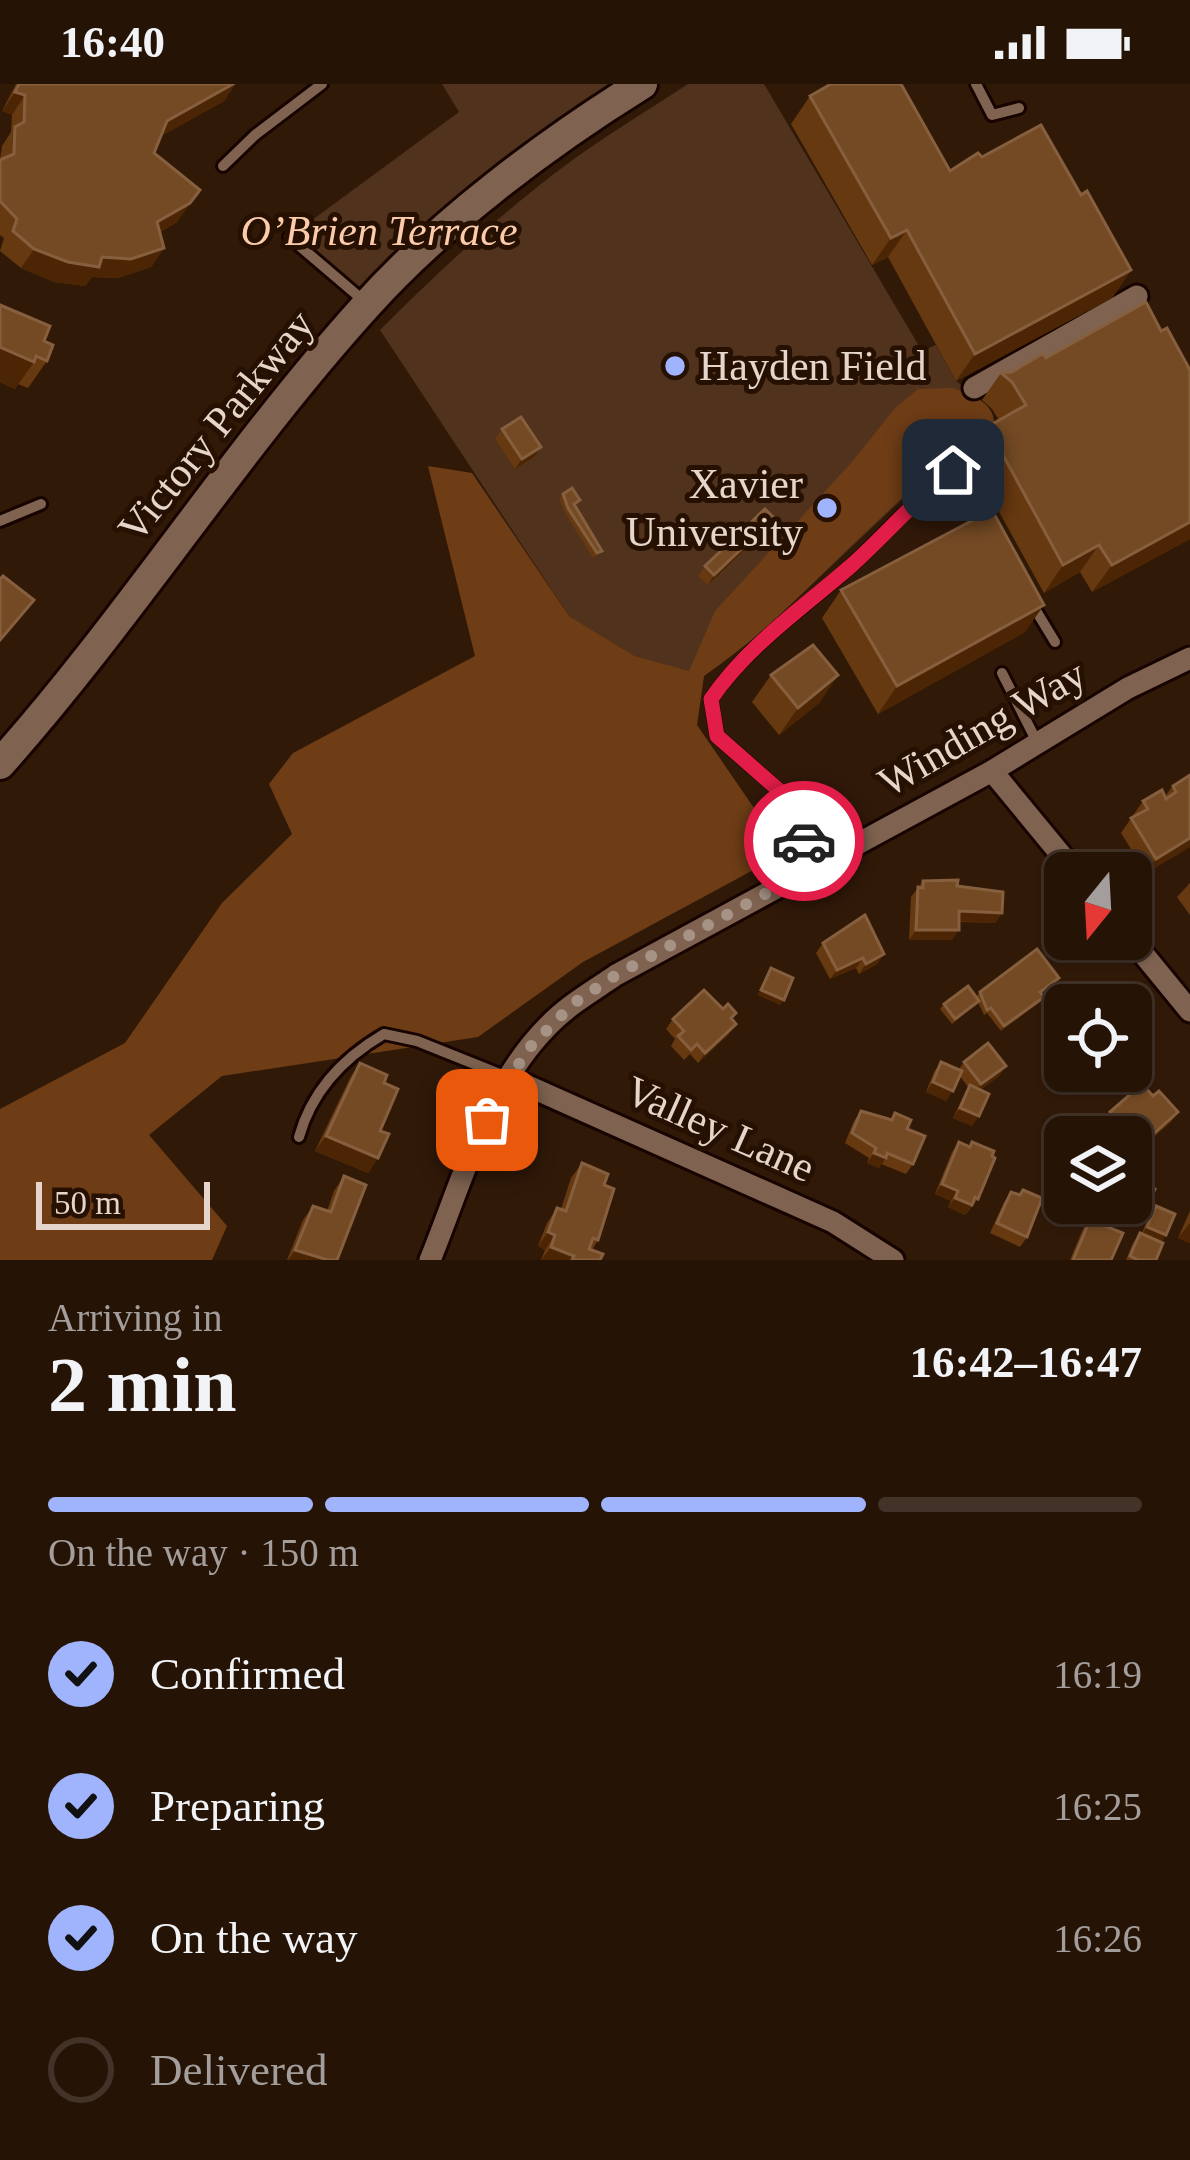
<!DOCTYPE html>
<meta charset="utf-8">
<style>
:root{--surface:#251306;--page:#2d1c10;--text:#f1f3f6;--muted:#a39e9b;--line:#423228;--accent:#a0b3fd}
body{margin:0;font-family:"Times New Roman",serif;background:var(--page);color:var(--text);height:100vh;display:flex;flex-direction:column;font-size:45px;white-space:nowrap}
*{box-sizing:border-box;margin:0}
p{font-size:39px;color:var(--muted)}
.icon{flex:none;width:66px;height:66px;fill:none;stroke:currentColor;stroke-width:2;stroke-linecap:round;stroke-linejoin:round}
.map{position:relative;height:1176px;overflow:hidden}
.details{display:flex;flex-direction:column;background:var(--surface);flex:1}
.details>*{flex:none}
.needle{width:78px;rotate:198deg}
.buttons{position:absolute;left:1044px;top:768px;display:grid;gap:24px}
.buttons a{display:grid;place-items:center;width:108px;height:108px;border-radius:18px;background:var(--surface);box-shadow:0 3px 9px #0004,0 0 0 3px var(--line);font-size:60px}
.scale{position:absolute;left:36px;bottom:30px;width:174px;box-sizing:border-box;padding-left:12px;border:6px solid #e5d5ca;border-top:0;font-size:33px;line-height:42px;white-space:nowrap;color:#e5d5ca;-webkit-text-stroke:9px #261001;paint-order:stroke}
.pin{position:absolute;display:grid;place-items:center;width:102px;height:102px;color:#fff;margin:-51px;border-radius:24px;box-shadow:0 6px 18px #0006}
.courier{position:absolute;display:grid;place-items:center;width:120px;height:120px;margin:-60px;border:9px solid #e11d48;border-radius:50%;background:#fff;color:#222;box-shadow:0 3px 15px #0007}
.overview em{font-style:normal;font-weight:600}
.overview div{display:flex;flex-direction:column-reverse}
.overview{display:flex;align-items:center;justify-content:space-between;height:204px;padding:0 48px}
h1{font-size:78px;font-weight:600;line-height:90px}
.bar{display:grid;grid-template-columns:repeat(4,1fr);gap:18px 12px;align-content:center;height:144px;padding:0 48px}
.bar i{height:15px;border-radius:9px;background:var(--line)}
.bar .selected{background:var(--accent)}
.bar p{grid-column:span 4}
ol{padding:0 48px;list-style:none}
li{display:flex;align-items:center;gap:36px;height:132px}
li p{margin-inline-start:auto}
li .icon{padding:12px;border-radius:50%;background:var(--accent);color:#111;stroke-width:4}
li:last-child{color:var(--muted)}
li i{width:66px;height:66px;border:6px solid var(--line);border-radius:50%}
.status{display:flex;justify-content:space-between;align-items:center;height:84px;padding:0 60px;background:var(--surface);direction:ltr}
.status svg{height:33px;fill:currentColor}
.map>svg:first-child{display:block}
</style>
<div class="status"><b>16:40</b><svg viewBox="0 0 49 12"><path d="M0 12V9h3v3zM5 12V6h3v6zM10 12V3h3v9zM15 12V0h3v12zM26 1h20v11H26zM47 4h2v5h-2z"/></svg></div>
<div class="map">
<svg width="1190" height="1176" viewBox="0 0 1190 1176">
<rect width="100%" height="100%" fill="#311908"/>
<g fill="#50321d">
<polygon points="442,0 642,0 367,220 289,153 459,28"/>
<path d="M688 0H764L922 267 936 261 956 297 975 311 993 336 981 363 915 403 757 552 704 592 635 572 569 532 380 246C438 188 497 133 563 83 603 53 647 27 688 0Z"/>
</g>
<path fill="#6e3d16" d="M951 304C968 308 1000 320 993 345 986 367 932 389 912 405 842 466 781 539 704 592L697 641 785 769 583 878 478 953 222 992 149 1051 227 1142 212 1176H0V1025L125 959 222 819 292 750 269 700 293 669 475 572 428 382 472 389 569 532 635 572 689 587 715 527 851 379 896 323 918 305Z"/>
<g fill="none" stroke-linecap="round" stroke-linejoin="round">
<defs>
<g id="lane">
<polyline points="976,0 992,31 1019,24"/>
<polyline points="223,82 255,51 322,0"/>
<polyline points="289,153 364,217"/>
<polyline points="0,437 41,420"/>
<polyline points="1032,520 1055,558"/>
<polyline points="1002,589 1037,658"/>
<path d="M813 783 790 716 717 652 711 615C747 562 804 524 852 481 886 449 916 415 953 385L986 442"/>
<path d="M299 1053C312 1006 343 974 384 950L417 957 507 993"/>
</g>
<g id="street">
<polyline points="974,304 1137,212"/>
<polyline points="992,687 1076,789"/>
<polyline points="1131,855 1190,927"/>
<polyline points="510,994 833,1138 893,1176"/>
<path d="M430 1176C462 1098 487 1003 548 942 568 921 593 907 616 891L992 687 1128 604 1190 574"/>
</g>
<path id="secondary" d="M0 680C130 534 234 368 365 223 440 139 547 59 642 0"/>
</defs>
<use href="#lane" stroke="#170400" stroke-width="16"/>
<use href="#street" stroke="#170400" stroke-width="27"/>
<use href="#secondary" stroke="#170400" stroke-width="36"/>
<use href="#lane" stroke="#7f6350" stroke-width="10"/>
<use href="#street" stroke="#7f6350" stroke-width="21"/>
<use href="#secondary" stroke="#7f6350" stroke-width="30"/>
</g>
<g fill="#673910">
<polygon points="16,0 235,0 224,17 161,52 154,69 177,138 160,148 164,164 151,183 118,194 92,193 85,202 54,198 21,184 0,167 4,154 0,151 0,76 2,62 11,48 12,31 2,27"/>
<polygon points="810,12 950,87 982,73 1081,111 1131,186 1112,214 956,297 888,173 872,181 791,40"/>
<polygon points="0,221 44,257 47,277 28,304 18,300 15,305 0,298"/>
<polygon points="1001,289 1190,455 1092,508 1080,488 1044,509 977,388 971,391 961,374 980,347 999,336 992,325 982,316"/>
<polygon points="502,345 534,373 515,385 495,355"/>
<polygon points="563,410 575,421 602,467 593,474 565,429 559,415"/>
<polygon points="767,444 708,501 698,492 705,482"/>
<polygon points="841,506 1025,548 878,630 822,534"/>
<polygon points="771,591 838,591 819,619 779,651 752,618"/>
<polygon points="1190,691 1190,763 1146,789 1121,749 1143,717 1165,712 1173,702"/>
<polygon points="923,797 957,802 1002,829 995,839 959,838 952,856 909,856 911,813"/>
<polygon points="1190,799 1190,831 1177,813"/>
<polygon points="823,859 884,870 877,880 859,890 856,884 830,895 816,869"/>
<polygon points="1055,899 1041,909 1044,913 1040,918 1001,947 987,929 984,931 978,918 952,940 940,925 944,920 976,913 980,908"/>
<polygon points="723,925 736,929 732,935 729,950 698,979 690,970 684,976 671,962 675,955 666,945 673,935"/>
<polygon points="1065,953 1065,987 1114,987 1088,1009 1079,998 1066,1009 1042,977 1053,962"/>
<polygon points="941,978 959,985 964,978 1006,982 999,992 980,1006 972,1042 953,1034 968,1003 960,992 946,1017 926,1008 934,988"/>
<polygon points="360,979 384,999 378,1074 368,1089 315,1067 350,994"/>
<polygon points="1153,1012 1178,1028 1171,1038 1133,1071 1131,1069 1131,1053 1117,1053 1103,1038 1110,1028"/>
<polygon points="861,1027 891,1036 895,1029 907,1045 913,1080 906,1090 881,1080 879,1084 867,1079 869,1074 845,1059 854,1037"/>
<polygon points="1062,1053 1065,1055 1065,1091 1047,1084 1055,1063"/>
<polygon points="959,1058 969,1063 972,1058 978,1115 965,1131 948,1123 951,1117 935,1110 952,1068"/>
<polygon points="582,1079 604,1101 598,1156 592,1166 600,1176 541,1176 545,1166 538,1162 547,1139 557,1124 561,1125 571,1094"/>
<polygon points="344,1092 337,1176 287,1176 303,1136 313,1122 327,1127 334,1107"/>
<polygon points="1023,1106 1027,1153 1020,1163 990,1149 1004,1118 1011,1108 1019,1111"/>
<polygon points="1156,1122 1166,1151 1161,1158 1156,1176 1126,1176 1133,1159 1140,1149 1142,1149 1149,1132"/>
<polygon points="1190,1127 1190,1159 1178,1154"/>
<polygon points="1090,1136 1111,1176 1070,1176 1083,1145"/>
</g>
<g fill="#4b2504">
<polygon points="233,0 235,0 224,17 154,56 167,37"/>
<polygon points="15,8 25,11 12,31 2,27"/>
<polygon points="200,106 177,138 143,157 157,138"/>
<polygon points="907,146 888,173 872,181 891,154"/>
<polygon points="164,164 151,183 118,194 92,193 85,202 54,198 21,184 34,165 102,173"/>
<polygon points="1131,186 1112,214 956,297 975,270"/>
<polygon points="0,263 34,278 15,305 0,298"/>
<polygon points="997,360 977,388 971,391 990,364"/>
<polygon points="541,363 534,373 515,385 522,375"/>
<polygon points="774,434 767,444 708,501 714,491"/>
<polygon points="1190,438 1190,455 1092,508 1112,481"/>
<polygon points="1099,461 1080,488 1044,509 1063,481"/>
<polygon points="1044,521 1025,548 878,630 897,602"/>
<polygon points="838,591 819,619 779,651 798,624"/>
<polygon points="1190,754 1190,763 1146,789 1156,775"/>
<polygon points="959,827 1002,829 995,839 952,837"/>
<polygon points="916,846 959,846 952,856 909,856"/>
<polygon points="884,870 877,880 859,890 866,880"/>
<polygon points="863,874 856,884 830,895 837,886"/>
<polygon points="761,906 784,916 780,921 757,911"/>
<polygon points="1044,913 1040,918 1001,947 1004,942"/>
<polygon points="736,940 729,950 698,979 705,969"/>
<polygon points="1006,982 999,992 974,1010 981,1000"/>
<polygon points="1085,987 1087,987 1079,998 1066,1009 1076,994"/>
<polygon points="1107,987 1114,987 1088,1009 1098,994"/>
<polygon points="933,998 953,1007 946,1017 926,1008"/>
<polygon points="960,1024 979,1032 972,1042 953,1034"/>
<polygon points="1178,1028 1171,1038 1133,1071 1140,1062"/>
<polygon points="326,1052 378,1074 368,1089 315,1067"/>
<polygon points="874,1069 886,1074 879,1084 867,1079"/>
<polygon points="1054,1074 1065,1078 1065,1091 1047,1084"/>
<polygon points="942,1100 958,1107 951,1117 935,1110"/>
<polygon points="955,1114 972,1121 965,1131 948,1123"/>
<polygon points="1121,1119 1124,1119 1145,1128 1138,1138 1115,1128"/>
<polygon points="1189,1140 1190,1140 1190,1159 1178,1154"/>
<polygon points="1147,1143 1166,1151 1159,1161 1140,1153"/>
<polygon points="548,1148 555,1151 545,1166 538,1162"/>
<polygon points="551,1163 574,1172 571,1176 541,1176"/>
<polygon points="295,1166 328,1176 288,1176"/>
</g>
<g fill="#744a24" stroke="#865f3e" stroke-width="3">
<polygon points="19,0 233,0 167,37 154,69 200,106 190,119 157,138 164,164 131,175 102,173 99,183 68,178 34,165 13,147 17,135 0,117 0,76 14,70 15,43 24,38 25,11 15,8"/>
<polygon points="831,0 901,0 950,87 978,69 982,73 1041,41 1081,111 1087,107 1131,186 975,270 907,146 891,154 810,12"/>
<polygon points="1146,218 1161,247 1167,244 1190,286 1190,438 1112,481 1099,461 1063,481 997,360 990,364 980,347 1026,321 1012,298 1001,289 1012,288 1042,270 1046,274"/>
<polygon points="0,221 50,242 44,257 53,261 47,277 36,272 34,278 0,263"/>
<polygon points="521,333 541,363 522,375 502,345"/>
<polygon points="572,404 580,416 574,420 602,467 597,469 568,424 563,410"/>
<polygon points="765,425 774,434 714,491 705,482"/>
<polygon points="992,426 1044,521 897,602 841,506"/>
<polygon points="3,492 34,516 0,556 0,495"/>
<polygon points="813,561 838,591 798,624 771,591"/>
<polygon points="1190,691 1190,754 1156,775 1131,734 1148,725 1143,717 1162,706 1166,715 1176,708 1173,702"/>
<polygon points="958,796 957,802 1003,808 1002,829 959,827 959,846 916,846 918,803 923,804 923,797"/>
<polygon points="865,831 884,870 866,880 863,874 837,886 823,859"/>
<polygon points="1037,865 1059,894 1040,908 1044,913 1004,942 991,924 987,926 980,908"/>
<polygon points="771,884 793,894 784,916 761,906"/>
<polygon points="968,902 979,917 955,935 944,920"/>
<polygon points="704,906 723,925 728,920 736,929 731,934 736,940 705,969 697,960 691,966 678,952 684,947 673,935"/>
<polygon points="1065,953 1065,979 1053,962"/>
<polygon points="988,959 1006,982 981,1000 964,978"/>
<polygon points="941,978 962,987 953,1007 933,998"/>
<polygon points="360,979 387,991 384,999 398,1005 380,1047 389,1050 378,1074 326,1052"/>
<polygon points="1071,987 1085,987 1076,994"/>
<polygon points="1093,987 1107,987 1098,994"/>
<polygon points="1142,1000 1153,1012 1159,1007 1178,1028 1140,1062 1110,1028"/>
<polygon points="970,1001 989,1010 979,1032 960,1024"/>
<polygon points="861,1027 892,1036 895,1029 911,1036 907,1045 925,1052 913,1080 887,1069 886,1074 874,1069 876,1064 852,1049"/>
<polygon points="1062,1053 1065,1055 1065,1078 1054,1074"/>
<polygon points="959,1058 970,1063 972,1058 994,1067 992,1072 995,1074 978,1115 975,1113 972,1121 955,1114 958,1107 942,1100"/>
<polygon points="582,1079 608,1090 604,1101 614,1105 598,1156 593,1154 589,1165 603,1170 600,1176 572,1176 574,1172 551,1163 555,1151 548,1148 557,1124 566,1127"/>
<polygon points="344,1092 366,1101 337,1176 328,1176 295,1166 313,1122 331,1128"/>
<polygon points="1132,1095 1155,1105 1145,1128 1124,1119 1131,1119"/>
<polygon points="1023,1106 1042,1114 1027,1153 997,1139 1011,1108 1020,1111"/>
<polygon points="1156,1122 1175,1130 1166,1151 1147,1143"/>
<polygon points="1090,1136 1123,1149 1111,1176 1073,1176"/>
<polygon points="1140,1149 1163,1159 1156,1176 1138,1176 1130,1172"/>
</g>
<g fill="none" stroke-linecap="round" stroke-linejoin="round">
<polyline stroke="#a69386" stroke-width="12" stroke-dasharray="0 21.6" points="487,1036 527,966 574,919 616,891 813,784 804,757"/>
<path stroke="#e11d48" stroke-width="15" d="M804 757 790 716 717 652 711 615C747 562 804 523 852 481 887 449 916 415 953 386"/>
</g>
<g fill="#a0b3fd" stroke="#261001" stroke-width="4.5">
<circle cx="675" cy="282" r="12"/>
<circle cx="827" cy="424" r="12"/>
</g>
<g text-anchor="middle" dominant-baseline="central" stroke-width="10" stroke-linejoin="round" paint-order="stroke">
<g font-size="42" font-style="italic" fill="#fbcbab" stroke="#261001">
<text x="379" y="147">O’Brien Terrace</text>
</g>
<g font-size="42" fill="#e5d5ca" stroke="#261001" text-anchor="start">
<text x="699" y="282">Hayden Field</text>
<text x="803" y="400" text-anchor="end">Xavier<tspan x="803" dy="48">University</tspan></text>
</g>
<g font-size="42" fill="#e5d5ca" stroke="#261001">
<text transform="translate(216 342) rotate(-51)">Victory Parkway</text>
<text transform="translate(982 644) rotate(-30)">Winding Way</text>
<text transform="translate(720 1045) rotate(24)">Valley Lane</text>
</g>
</g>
</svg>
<div class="buttons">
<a><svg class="needle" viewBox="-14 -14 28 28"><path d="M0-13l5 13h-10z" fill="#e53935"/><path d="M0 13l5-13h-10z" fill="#a39e9b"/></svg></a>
<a><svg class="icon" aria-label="locate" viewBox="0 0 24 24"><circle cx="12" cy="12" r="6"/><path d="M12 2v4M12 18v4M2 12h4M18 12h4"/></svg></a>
<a><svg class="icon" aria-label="layers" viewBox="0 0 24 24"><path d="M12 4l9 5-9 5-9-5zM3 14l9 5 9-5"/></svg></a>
</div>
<div class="scale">50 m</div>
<div class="pin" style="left:487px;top:1036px;background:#ea580c"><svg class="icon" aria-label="bag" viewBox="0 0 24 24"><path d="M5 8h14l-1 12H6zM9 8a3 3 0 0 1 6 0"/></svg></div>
<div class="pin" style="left:953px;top:386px;background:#1f2937"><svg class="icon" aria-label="home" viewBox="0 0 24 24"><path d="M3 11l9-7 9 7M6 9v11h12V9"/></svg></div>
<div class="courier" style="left:804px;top:757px"><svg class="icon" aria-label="car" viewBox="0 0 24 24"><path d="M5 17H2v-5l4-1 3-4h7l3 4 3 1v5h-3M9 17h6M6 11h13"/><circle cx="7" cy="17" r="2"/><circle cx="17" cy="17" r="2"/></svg></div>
</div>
<section class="details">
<div class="overview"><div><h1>2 min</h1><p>Arriving in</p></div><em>16:42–16:47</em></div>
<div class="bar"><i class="selected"></i><i class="selected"></i><i class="selected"></i><i></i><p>On the way · 150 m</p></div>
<ol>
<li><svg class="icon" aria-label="check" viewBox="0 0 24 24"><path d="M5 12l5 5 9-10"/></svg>Confirmed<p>16:19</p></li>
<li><svg class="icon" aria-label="check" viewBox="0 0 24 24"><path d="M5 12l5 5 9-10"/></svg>Preparing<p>16:25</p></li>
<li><svg class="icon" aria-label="check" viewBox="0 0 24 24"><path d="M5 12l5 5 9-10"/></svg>On the way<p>16:26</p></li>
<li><i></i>Delivered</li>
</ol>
</section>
